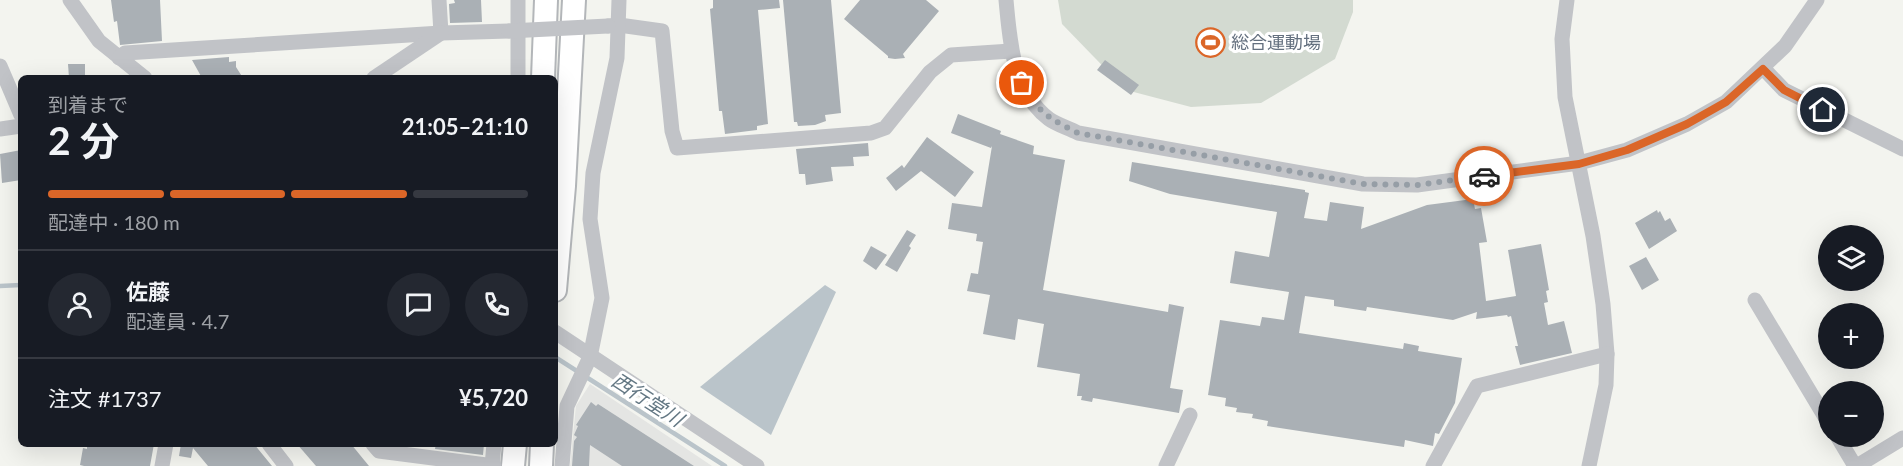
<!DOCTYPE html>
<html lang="ja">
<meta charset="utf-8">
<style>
:root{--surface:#171b24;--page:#242831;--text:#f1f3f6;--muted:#9ea1a6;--line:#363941;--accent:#db6628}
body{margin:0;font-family:Lato,"Noto Sans JP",sans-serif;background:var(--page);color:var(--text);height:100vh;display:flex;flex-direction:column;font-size:22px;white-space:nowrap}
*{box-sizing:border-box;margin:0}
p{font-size:20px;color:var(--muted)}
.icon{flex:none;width:33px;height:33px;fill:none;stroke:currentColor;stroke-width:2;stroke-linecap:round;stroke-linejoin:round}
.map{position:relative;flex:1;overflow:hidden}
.drawer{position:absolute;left:18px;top:75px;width:540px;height:372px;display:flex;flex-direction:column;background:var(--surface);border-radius:9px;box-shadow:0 6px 24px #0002}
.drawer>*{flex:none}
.tools{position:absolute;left:1818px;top:225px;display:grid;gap:12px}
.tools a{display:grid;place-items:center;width:66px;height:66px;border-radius:50%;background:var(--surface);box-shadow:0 6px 24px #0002;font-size:30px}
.pin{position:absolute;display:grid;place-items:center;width:51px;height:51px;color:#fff;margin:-26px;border:3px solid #fff;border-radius:50%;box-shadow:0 2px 6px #0007}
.courier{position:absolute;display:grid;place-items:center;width:60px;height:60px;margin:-30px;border:4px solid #db6628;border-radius:50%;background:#fff;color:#222;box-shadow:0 2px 8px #0007}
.overview em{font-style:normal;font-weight:700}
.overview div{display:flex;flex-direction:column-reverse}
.overview{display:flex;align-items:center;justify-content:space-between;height:102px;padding:0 30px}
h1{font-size:39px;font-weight:700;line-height:45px}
.bar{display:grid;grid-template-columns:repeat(4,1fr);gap:9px 6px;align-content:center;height:72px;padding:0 30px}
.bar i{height:8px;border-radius:4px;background:var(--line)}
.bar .current{background:var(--accent)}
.bar p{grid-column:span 4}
.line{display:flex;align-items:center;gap:15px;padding:0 30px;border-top:2px solid var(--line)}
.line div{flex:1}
.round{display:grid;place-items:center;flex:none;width:63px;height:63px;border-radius:32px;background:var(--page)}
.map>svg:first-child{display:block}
</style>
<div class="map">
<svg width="1903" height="466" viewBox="0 0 1903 466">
<rect width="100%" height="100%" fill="#f3f4ef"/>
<polygon fill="#e4e5e3" points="590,384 712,466 570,466 576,406"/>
<polygon fill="#d3dad1" points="1058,0 1353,0 1353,12 1335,59 1261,103 1191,107 1126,90 1062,24"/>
<polygon fill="#bac4ca" points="825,285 836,292 771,435 700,387"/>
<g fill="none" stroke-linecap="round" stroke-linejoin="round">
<g stroke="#bac4ca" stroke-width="4.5">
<polyline points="0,286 21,285"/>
<polyline points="555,357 725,466"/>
</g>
</g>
<g fill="#aab0b5">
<polygon points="111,0 160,0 162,41 120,45 117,21 114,22"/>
<polygon points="454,0 481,0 482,22 450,23 449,4 455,3"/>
<polygon points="713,0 779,0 780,8 758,10 768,124 757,126 757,130 725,134 722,111 719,111 710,9 713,8"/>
<polygon points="783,0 831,0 841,113 825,115 826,121 815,125 798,126 797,122 794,122"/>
<polygon points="860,0 926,0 939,11 903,54 905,58 895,59 888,58 888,56 844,19"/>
<polygon points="229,57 229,62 236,61 236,67 243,78 218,78 217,76 213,78 202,78 192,60"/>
<polygon points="1105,60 1139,85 1131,95 1097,70"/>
<polygon points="68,64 85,64 85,78 69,78"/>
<polygon points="958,114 1001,131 1000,134 1034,146 1033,154 1065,160 1043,290 1168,312 1169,304 1184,307 1170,388 1183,390 1179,413 1093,398 1092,402 1081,400 1082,396 1077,396 1080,374 1037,367 1044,324 1018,319 1015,340 983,334 990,295 967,291 971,273 978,274 983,242 976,241 977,234 948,229 952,203 982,207 992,146 991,148 951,133"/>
<polygon points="927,137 974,172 955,197 921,171 896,191 886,178 902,165 904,168"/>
<polygon points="868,143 869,156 853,157 854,166 831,167 833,181 806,185 805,174 799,174 796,149"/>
<polygon points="21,150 21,180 2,183 0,154"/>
<polygon points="1132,162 1305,190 1305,192 1309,193 1304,218 1327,221 1330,202 1364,207 1361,229 1427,205 1473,199 1475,209 1481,208 1487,242 1479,243 1486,301 1516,296 1508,250 1541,244 1549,290 1546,291 1548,302 1544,303 1548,325 1564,321 1572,353 1520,365 1515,346 1518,346 1511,316 1508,317 1507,315 1476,319 1477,312 1453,320 1367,307 1366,311 1334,306 1334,300 1305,296 1299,333 1403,349 1404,343 1419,346 1418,351 1462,358 1455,403 1439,434 1435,433 1433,446 1405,440 1404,447 1267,426 1268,421 1252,418 1253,414 1236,412 1237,408 1225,406 1226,398 1208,395 1220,320 1260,326 1262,317 1284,320 1289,292 1230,283 1235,251 1269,257 1277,212 1170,194 1129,181"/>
<polygon points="1657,210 1658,213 1660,211 1665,221 1670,218 1677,231 1649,249 1635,223"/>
<polygon points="907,230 916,235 909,246 911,248 897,272 885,265"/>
<polygon points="871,246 887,255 876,270 863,261"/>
<polygon points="1646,257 1659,280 1642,290 1629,266"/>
<polygon points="591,402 596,406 598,404 694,466 622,466 590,445 589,466 572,466 574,441 577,437 574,435 578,426 576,425"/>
<polygon points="87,444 154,444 150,466 84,466 80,465 83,448 87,449"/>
<polygon points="181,444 254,444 272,466 208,466 193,448 191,458 179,456"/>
<polygon points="297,444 351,444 369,466 316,466"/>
<polygon points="436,444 484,444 483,455 435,449"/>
</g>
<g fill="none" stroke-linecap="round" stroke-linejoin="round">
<defs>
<g id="highway">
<polyline points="543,78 546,0"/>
<polyline points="555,290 564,186 574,0"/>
<polyline points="513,466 515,444"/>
<polyline points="541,466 542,444"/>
</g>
</defs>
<use href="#highway" stroke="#b3b6b9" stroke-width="26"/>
<g stroke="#c1c3c7" stroke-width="15">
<polyline points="70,0 99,41 145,78"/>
<polyline points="439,0 441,33"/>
<path d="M1006 0C1010 41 1012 91 1049 119 1057 125 1069 128 1078 133L1363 184 1417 185 1579 163 1627 150 1687 124 1726 102 1785 46 1817 0"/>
<polyline points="1567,0 1562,39 1565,97 1593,236 1603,304 1607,354 1606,385 1589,466"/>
<polyline points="608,26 619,25 662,31 672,131 677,148 871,133 885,128 930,72 951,55 1011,51"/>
<polyline points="119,58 125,53 441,33 509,31"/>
<polyline points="0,66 21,115"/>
<polyline points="1763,68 1784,90 1903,149"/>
<polyline points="374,78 441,33"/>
<polyline points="518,78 518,0"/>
<polyline points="0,129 21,126"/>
<polyline points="1755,300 1828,422"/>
<polyline points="555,332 757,466"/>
<polyline points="1837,436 1855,466"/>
<polyline points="269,444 286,466"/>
<polyline points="373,444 379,451 494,466"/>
<polyline points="162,466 166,444"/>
<polyline points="492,466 494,444"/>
<polyline points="562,466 567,406 590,357 602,298 590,219 593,173 617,58 619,0"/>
<polyline points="1166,466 1190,415"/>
<polyline points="1433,466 1477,386 1607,354"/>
<polyline points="1857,466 1903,438"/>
</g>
<use href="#highway" stroke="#fff" stroke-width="22"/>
<polyline stroke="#c1c3c7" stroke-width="15" points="509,31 608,26"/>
</g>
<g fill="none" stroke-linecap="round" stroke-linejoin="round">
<path stroke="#969ea6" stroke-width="6" stroke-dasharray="0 10.8" d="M1022 83C1037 112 1050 119 1078 133L1363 184 1417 185 1484 176"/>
<polyline stroke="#db6628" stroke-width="8" points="1484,176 1579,164 1627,150 1687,124 1726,102 1763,69 1784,90 1823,110"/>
</g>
<defs>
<symbol id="stadium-ring" viewBox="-11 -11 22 22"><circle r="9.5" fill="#fff" stroke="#db6628" stroke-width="1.5"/><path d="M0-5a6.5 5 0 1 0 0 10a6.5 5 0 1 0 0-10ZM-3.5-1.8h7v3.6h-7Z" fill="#db6628"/></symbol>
</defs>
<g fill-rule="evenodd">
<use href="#stadium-ring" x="1194" y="26" width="33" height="33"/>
</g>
<g text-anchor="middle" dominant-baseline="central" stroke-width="6" stroke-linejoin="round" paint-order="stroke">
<g font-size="18" fill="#64707f" stroke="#fff" text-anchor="start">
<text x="1231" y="42">総合運動場</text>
</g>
<g font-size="20" font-style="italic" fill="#647884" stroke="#fff">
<text transform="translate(648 399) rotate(33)">西行堂川</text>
</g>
</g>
</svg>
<div class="tools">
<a><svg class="icon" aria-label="layers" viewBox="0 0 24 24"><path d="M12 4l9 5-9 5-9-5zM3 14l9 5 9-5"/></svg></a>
<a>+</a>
<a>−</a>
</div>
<div class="pin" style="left:1022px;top:83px;background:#ea580c"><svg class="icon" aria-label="bag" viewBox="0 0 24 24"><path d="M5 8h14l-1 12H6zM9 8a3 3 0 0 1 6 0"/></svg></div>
<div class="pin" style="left:1823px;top:110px;background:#1f2937"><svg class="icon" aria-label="home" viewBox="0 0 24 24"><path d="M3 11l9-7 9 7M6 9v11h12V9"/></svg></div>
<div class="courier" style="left:1484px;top:176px"><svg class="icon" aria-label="car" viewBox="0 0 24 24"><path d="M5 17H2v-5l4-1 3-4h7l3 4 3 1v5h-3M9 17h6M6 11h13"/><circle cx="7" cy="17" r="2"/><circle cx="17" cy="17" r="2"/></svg></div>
<section class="drawer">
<div class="overview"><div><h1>2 分</h1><p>到着まで</p></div><em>21:05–21:10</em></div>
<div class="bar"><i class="current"></i><i class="current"></i><i class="current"></i><i></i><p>配達中 · 180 m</p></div>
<div class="line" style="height:108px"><a class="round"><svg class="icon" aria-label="person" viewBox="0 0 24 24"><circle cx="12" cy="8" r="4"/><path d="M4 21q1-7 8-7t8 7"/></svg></a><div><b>佐藤</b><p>配達員 · 4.7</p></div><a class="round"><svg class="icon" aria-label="chat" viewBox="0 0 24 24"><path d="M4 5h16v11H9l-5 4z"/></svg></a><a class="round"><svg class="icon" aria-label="phone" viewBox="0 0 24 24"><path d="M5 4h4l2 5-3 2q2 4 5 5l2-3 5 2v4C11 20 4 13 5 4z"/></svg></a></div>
<div class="line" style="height:78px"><div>注文 #1737</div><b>¥5,720</b></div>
</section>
</div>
